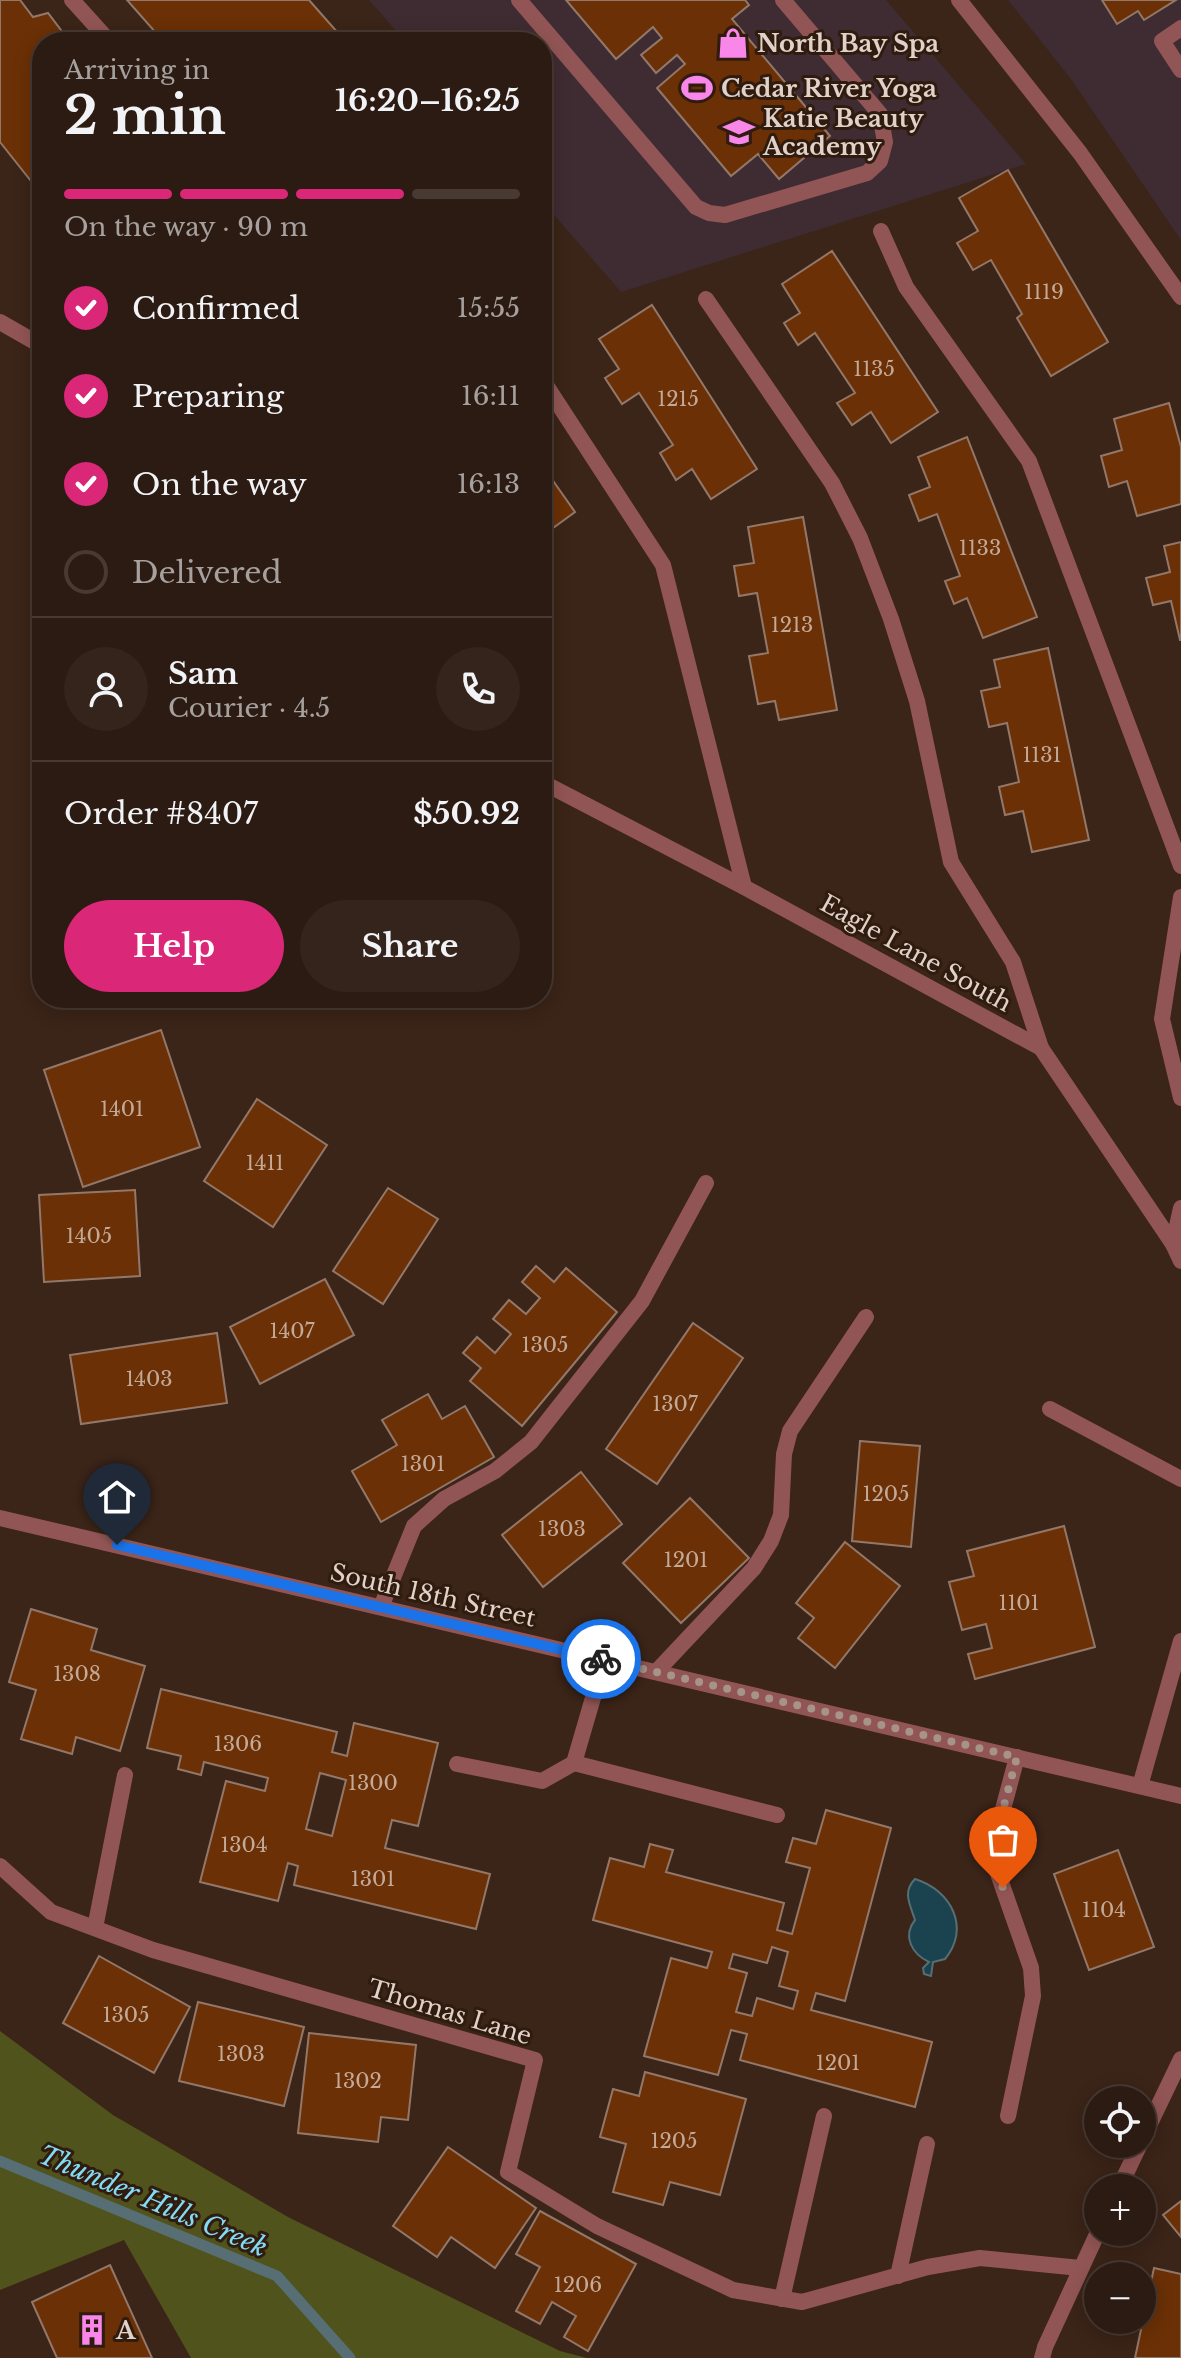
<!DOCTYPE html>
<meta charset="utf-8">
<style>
:root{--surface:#2c1b12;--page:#34241b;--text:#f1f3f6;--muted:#a6a19f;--line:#483932;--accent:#db2777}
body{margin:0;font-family:"Libre Baskerville",serif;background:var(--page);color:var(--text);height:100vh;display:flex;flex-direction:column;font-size:30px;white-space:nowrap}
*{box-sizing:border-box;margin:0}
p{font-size:26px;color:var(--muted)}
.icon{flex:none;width:44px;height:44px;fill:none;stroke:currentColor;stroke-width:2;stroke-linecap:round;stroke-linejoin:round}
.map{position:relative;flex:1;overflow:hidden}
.panel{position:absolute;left:32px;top:32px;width:520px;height:976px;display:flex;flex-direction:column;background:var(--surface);border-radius:32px;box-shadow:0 4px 20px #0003,0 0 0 2px var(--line)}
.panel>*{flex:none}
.tools{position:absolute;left:1084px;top:2086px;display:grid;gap:16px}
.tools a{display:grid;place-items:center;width:72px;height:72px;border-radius:50%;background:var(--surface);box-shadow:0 4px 20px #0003,0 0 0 2px var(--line);font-size:40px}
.pin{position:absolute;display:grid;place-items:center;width:68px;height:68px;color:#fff;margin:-82px -34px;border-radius:50% 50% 50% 0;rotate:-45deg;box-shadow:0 0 8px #0007}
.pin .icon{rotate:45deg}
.courier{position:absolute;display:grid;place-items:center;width:80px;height:80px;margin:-40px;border:6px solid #1a73e8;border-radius:50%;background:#fff;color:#222;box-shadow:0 2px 10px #0007}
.overview em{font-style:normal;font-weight:700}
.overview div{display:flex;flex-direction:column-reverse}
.overview{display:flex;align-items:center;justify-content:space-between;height:136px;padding:0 32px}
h1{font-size:52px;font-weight:700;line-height:60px}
.bar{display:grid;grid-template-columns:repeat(4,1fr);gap:12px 8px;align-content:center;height:96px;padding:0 32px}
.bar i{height:10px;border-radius:6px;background:var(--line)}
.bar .on{background:var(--accent)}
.bar p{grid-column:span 4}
.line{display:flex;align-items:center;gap:20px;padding:0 32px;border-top:2px solid var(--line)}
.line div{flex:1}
.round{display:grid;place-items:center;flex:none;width:84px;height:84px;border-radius:42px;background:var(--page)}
ol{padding:0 32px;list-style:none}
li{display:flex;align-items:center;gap:24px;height:88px}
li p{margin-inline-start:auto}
li .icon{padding:8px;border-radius:50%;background:var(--accent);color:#fff;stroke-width:4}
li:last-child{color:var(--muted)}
li i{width:44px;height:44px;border:4px solid var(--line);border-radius:50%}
.action{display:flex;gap:16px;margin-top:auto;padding:16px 32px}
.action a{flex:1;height:92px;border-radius:48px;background:var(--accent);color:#fff;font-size:32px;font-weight:700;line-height:92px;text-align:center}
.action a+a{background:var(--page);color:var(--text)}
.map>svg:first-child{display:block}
</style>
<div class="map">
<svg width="1181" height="2358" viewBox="0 0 1181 2358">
<rect width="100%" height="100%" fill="#3b2418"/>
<g fill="#3f2c32">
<polygon points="369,0 886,0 1026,164 621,292 542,201 542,42 406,42"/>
<polygon points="1008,0 1181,0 1181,240 1071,79"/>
</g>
<polygon fill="#50531c" points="0,2031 113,2115 288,2217 560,2351 587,2358 191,2358 124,2240 0,2290"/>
<path fill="#1b434f" stroke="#566e74" stroke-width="2" d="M915 1879C951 1890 971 1928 945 1959L933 1962 931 1976 924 1974 923 1968 929 1962C912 1954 902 1936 915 1920 910 1904 902 1892 915 1879Z"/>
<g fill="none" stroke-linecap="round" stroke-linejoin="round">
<polyline stroke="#566e74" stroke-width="11" points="0,2161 277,2276 350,2358"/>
</g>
<g fill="#6b3006" stroke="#93786a" stroke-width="2" fill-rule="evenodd">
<polygon points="0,0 20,0 33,17 48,13 70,42 42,42 42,195 0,142"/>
<polygon points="127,0 309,0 346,42 164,42"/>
<polygon points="566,0 745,0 749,5 732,19 830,136 779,179 758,154 731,176 657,88 685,64 677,55 656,73 641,55 662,38 653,27 616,59"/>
<polygon points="1102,0 1176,0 1144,20 1138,11 1117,24"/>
<polygon points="1008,170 1108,342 1051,376 1017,318 1022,314 991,260 973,270 957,243 978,231 959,198"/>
<polygon points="832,251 938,412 891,443 871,412 852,425 837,403 855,393 815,333 798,345 784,323 800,313 782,284"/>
<polygon points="652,305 757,469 711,499 692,469 676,480 660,453 673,445 639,393 622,404 605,378 619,369 599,339"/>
<polygon points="1169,403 1181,447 1181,504 1137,516 1127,481 1109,487 1101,456 1122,450 1114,419"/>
<polygon points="967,437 1037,617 983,638 967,598 954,604 945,581 960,576 937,514 919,521 909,495 930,487 918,457"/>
<polygon points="542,465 575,512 542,536"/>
<polygon points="803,517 837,710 779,720 775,701 758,704 749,656 768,653 757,593 739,596 734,566 754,563 748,527"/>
<polygon points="1181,542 1181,640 1180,640 1171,601 1153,605 1146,578 1170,572 1164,546"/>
<polygon points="1048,648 1089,840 1032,852 1023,811 1005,815 999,787 1019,782 1007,723 989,727 981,691 1000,687 994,660"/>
<polygon points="161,1030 200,1147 83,1187 44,1070"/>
<polygon points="257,1099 327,1145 273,1227 204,1181"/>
<polygon points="388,1188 438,1219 383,1304 333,1271"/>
<polygon points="135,1190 140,1276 44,1282 39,1195"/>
<polygon points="536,1266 554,1282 566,1268 617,1312 522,1426 470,1381 481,1368 463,1353 477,1337 495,1353 511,1334 493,1319 509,1300 526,1314 540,1298 522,1282"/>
<polygon points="325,1279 354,1335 260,1384 230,1327"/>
<polygon points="693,1323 743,1358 657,1484 606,1449"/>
<polygon points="217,1333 227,1403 81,1424 70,1355"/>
<polygon points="428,1394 442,1419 465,1406 494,1457 381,1522 352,1471 397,1445 382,1420"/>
<polygon points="860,1441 920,1446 911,1547 852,1541"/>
<polygon points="581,1472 622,1524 543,1587 502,1535"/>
<polygon points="690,1498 749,1558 681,1623 623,1563"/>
<polygon points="1064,1526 1095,1647 975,1679 968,1654 992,1648 986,1624 962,1630 949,1582 974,1576 967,1551"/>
<polygon points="845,1542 900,1586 835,1668 798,1638 814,1618 796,1603"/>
<polygon points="31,1609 97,1629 91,1650 145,1666 120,1751 76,1737 72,1754 21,1739 36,1690 9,1682"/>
<path d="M161 1689 337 1732 332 1752 347 1756 354 1723 438 1743 418 1826 392 1820 385 1848 490 1874 476 1929 294 1885 298 1866 288 1863 278 1901 200 1882 226 1781 265 1791 268 1778 204 1762 201 1775 178 1769 181 1756 147 1748ZM320 1773 346 1780 332 1836 306 1829Z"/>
<path d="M826 1810 891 1828 845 2001 816 1993 811 2010 932 2042 915 2107 740 2060 747 2034 731 2030 718 2075 644 2056 671 1958 707 1968 712 1952 593 1920 610 1858 644 1867 650 1844 673 1850 666 1872 784 1903 777 1930 792 1934 810 1868 786 1862 793 1838 816 1844ZM772 1947 788 1952 779 1986 798 1991 793 2009 757 1998 752 2016 736 2012 747 1973 729 1968 733 1954 767 1963Z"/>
<polygon points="1118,1850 1154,1947 1089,1970 1054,1874"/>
<polygon points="99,1956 190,2007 154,2073 63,2023"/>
<polygon points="198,2002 304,2027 284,2106 179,2081"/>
<polygon points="309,2033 416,2045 408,2120 381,2117 378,2142 298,2133"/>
<polygon points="645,2072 746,2099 720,2195 670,2182 663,2205 613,2192 626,2144 600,2137 613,2089 639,2096"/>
<polygon points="448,2147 536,2208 495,2268 451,2237 437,2257 393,2226"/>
<polygon points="1181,2201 1181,2237 1163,2215"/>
<polygon points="540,2211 636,2264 588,2351 564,2337 576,2316 552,2302 540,2324 516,2311 540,2267 516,2254"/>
<polygon points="110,2265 152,2358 57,2358 32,2302"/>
<polygon points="1154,2268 1181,2274 1181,2358 1135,2358"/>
</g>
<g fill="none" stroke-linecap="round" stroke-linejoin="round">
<g stroke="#925555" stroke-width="16">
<polyline points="72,0 110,42"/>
<polyline points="519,0 696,207 709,213 725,215 867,173 880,161 885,142 880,114 783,0"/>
<polyline points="1181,28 1162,41 1181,70"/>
<polyline points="881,231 906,287 1029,461 1181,866"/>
<polyline points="706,299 832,483 860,538 891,619 917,701 951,862 1013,962 1041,1048"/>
<polyline points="0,322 42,346"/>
<polyline points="542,379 663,565 744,887"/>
<polyline points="1181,897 1162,1019 1181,1098"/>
<polyline points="1173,1244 1181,1208"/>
<polyline points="1050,1409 1181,1479"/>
<polyline points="381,1607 414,1526 444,1499 495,1471 531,1442 642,1301 706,1183"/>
<polyline points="604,1660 574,1763 777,1815"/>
<polyline points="656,1672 754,1568 771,1541 781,1515 784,1454 790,1431 866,1317"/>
<polyline points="457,1764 542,1781 574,1763"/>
<polyline points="95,1928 125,1775"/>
<polyline points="1008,2116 1033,1996 1031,1968 994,1862 995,1839 1017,1757"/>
<polyline points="898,2276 927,2144"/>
<polyline points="782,2299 824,2116"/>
</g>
<g stroke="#925555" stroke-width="16">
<polyline points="542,782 744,887 1041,1048 1173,1244 1181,1261"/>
<polyline points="0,1518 1181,1796"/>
<polyline points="1140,1786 1181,1641"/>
<polyline points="0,1866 51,1912 153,1950 535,2060 508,2172 597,2226 733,2290 802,2302 928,2267 980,2258 1080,2268"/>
<polyline points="1142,2140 1181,2059"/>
<polyline points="1119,2188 1140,2144"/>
<polyline points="1042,2358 1045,2347 1098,2232"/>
</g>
<polyline stroke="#925555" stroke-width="16" points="959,0 1080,153 1181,297"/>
</g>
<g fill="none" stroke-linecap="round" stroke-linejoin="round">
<polyline stroke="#a6948b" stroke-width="8" stroke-dasharray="0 14.4" points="601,1659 1017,1757 995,1839 994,1862 1003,1888"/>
<polyline stroke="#1a73e8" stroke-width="10" points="117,1545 601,1659"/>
</g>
<defs>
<symbol id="shop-bare" viewBox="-9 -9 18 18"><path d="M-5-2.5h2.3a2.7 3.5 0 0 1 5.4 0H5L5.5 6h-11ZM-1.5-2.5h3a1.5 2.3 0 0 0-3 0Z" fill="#f987e9" stroke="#301b0f" stroke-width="2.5" paint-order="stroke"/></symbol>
<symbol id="stadium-bare" viewBox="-9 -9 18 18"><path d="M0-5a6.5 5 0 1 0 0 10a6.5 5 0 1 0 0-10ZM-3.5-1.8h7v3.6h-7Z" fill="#f987e9" stroke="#301b0f" stroke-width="2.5" paint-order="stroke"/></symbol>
<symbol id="school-bare" viewBox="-9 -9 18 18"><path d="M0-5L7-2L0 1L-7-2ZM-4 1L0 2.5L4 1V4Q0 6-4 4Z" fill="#f987e9" stroke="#301b0f" stroke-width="2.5" paint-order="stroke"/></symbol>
<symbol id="building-bare" viewBox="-9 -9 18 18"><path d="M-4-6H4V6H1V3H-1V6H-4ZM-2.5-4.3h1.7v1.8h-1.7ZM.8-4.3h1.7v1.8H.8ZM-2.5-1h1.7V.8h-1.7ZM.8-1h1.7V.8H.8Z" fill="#f987e9" stroke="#301b0f" stroke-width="2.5" paint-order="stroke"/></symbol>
</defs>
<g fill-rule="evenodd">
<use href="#shop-bare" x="711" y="21" width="44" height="44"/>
<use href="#stadium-bare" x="675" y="66" width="44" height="44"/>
<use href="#school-bare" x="717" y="110" width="44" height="44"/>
<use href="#building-bare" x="70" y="2308" width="44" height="44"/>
</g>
<g text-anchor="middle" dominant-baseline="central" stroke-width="6" stroke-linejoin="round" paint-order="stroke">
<g font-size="20" fill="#c3a998">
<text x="1044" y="292">1119</text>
<text x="874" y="369">1135</text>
<text x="678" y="399">1215</text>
<text x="980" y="548">1133</text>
<text x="792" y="625">1213</text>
<text x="1042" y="755">1131</text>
<text x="122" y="1109">1401</text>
<text x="265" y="1163">1411</text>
<text x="89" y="1236">1405</text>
<text x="292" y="1331">1407</text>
<text x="545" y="1345">1305</text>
<text x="149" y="1379">1403</text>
<text x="675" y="1404">1307</text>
<text x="423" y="1464">1301</text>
<text x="886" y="1494">1205</text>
<text x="562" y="1529">1303</text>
<text x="686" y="1560">1201</text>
<text x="1019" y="1603">1101</text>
<text x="77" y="1674">1308</text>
<text x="238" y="1744">1306</text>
<text x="373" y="1783">1300</text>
<text x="244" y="1845">1304</text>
<text x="373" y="1879">1301</text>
<text x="1104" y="1910">1104</text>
<text x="126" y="2015">1305</text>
<text x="241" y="2054">1303</text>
<text x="838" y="2063">1201</text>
<text x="358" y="2081">1302</text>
<text x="674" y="2141">1205</text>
<text x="578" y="2285">1206</text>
</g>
<g font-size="24" font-weight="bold" fill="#e0d1c9" stroke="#301b0f" text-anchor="start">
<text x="757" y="43">North Bay Spa</text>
<text x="721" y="88">Cedar River Yoga</text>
<text x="763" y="118">Katie Beauty<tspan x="763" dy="28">Academy</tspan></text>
<text x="116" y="2330">A</text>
</g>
<g font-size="24" fill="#e0d1c9" stroke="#301b0f">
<text transform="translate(916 953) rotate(29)">Eagle Lane South</text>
<text transform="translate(433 1595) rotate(13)">South 18th Street</text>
<text transform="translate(450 2012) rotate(17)">Thomas Lane</text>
</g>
<g font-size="26" font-style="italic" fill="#83daf5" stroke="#301b0f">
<text transform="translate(153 2201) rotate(23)">Thunder Hills Creek</text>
</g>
</g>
</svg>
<div class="tools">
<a><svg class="icon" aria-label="locate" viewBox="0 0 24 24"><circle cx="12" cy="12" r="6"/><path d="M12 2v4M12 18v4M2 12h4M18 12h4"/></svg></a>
<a>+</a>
<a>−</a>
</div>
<div class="pin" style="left:1003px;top:1888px;background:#ea580c"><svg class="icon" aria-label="bag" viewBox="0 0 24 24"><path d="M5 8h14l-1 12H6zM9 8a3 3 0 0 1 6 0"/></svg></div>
<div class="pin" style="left:117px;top:1545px;background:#1f2937"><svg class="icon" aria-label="home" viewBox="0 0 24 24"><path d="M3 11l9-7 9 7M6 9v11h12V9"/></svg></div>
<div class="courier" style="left:601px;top:1659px"><svg class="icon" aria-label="bike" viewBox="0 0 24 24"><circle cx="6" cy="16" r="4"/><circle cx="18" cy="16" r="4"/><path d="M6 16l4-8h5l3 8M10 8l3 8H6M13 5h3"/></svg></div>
<section class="panel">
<div class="overview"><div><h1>2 min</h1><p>Arriving in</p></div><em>16:20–16:25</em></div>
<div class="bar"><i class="on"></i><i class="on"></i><i class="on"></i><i></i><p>On the way · 90 m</p></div>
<ol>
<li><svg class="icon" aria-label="check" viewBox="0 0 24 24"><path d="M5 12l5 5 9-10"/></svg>Confirmed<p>15:55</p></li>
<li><svg class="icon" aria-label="check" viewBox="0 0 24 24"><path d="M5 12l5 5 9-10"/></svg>Preparing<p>16:11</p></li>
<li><svg class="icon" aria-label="check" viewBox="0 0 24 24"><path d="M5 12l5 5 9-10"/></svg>On the way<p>16:13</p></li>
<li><i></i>Delivered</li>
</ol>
<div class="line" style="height:144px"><a class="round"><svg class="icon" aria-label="person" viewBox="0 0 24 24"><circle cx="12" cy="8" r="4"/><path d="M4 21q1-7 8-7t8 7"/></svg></a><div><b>Sam</b><p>Courier · 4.5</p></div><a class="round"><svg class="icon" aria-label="phone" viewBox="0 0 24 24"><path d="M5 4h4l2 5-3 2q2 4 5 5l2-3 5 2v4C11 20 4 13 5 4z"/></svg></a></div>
<div class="line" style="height:104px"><div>Order #8407</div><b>$50.92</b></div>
<div class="action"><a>Help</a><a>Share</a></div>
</section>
</div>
